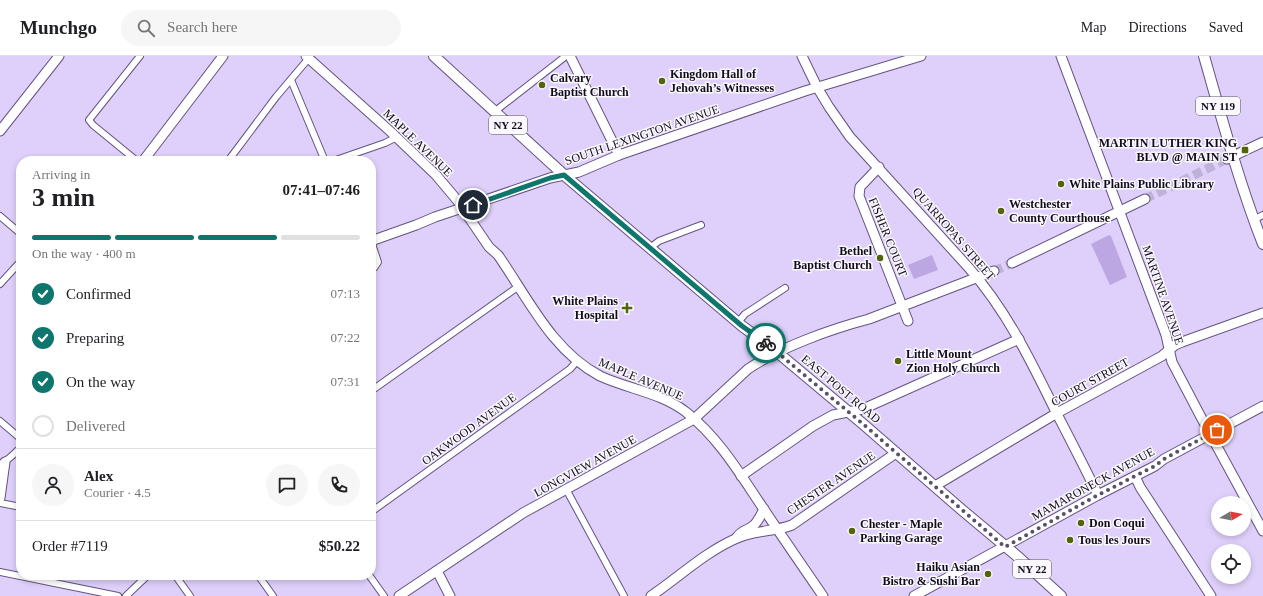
<!DOCTYPE html>
<meta charset="utf-8">
<style>
:root{--surface:#fff;--page:#f6f6f6;--text:#202124;--muted:#757577;--line:#e0e0e0;--accent:#0f766e}
body{margin:0;font-family:"Times New Roman",serif;background:var(--page);color:var(--text);height:100vh;display:flex;flex-direction:column;font-size:15px;white-space:nowrap}
*{box-sizing:border-box;margin:0}
p{font-size:13px;color:var(--muted)}
.icon{flex:none;width:22px;height:22px;fill:none;stroke:currentColor;stroke-width:2;stroke-linecap:round;stroke-linejoin:round}
.map{position:relative;flex:1;overflow:hidden}
.details{position:absolute;left:16px;top:100px;width:360px;height:424px;display:flex;flex-direction:column;background:var(--surface);border-radius:16px;box-shadow:0 2px 6px #0003}
.details>*{flex:none}
.needle{width:26px;rotate:80deg}
.fabs{position:absolute;left:1211px;top:440px;display:grid;gap:8px}
.fabs a{display:grid;place-items:center;width:40px;height:40px;border-radius:50%;background:var(--surface);box-shadow:0 2px 6px #0003;font-size:20px}
.pin{position:absolute;display:grid;place-items:center;width:34px;height:34px;color:#fff;margin:-17px;border:2px solid #fff;border-radius:50%;box-shadow:0 1px 4px #0007}
.courier{position:absolute;display:grid;place-items:center;width:40px;height:40px;margin:-20px;border:3px solid #0f766e;border-radius:50%;background:#fff;color:#222;box-shadow:0 1px 5px #0007}
.overview em{font-style:normal;font-weight:700}
.overview div{display:flex;flex-direction:column-reverse}
.overview{display:flex;align-items:center;justify-content:space-between;height:68px;padding:0 16px}
h1{font-size:26px;font-weight:700;line-height:30px}
.bar{display:grid;grid-template-columns:repeat(4,1fr);gap:6px 4px;align-content:center;height:48px;padding:0 16px}
.bar i{height:5px;border-radius:3px;background:var(--line)}
.bar .active{background:var(--accent)}
.bar p{grid-column:span 4}
.line{display:flex;align-items:center;gap:10px;padding:0 16px;border-top:1px solid var(--line)}
.line div{flex:1}
.round{display:grid;place-items:center;flex:none;width:42px;height:42px;border-radius:21px;background:var(--page)}
ol{padding:0 16px;list-style:none}
li{display:flex;align-items:center;gap:12px;height:44px}
li p{margin-inline-start:auto}
li .icon{padding:4px;border-radius:50%;background:var(--accent);color:#fff;stroke-width:4}
li:last-child{color:var(--muted)}
li i{width:22px;height:22px;border:2px solid var(--line);border-radius:50%}
header{display:flex;align-items:center;gap:24px;box-sizing:border-box;height:56px;padding:0 20px;background:var(--surface);border-bottom:1px solid var(--line)}
header strong{font-size:19px}
nav{display:flex;gap:22px;margin-inline-start:auto;font-size:14px}
.search{width:280px;height:36px;background:var(--page);display:flex;align-items:center;gap:10px;box-sizing:border-box;padding:0 14px;border-radius:22px;color:var(--muted);font-size:15px}
.map>svg:first-child{display:block}
</style>
<header>
<strong>Munchgo</strong>
<div class="search"><svg class="icon" aria-label="search" viewBox="0 0 24 24"><circle cx="10" cy="10" r="6"/><path d="M15 15l6 6"/></svg>Search here</div>
<nav><a>Map</a><a>Directions</a><a>Saved</a></nav>
</header>
<div class="map">
<svg width="1263" height="540" viewBox="0 0 1263 540">
<rect width="100%" height="100%" fill="#ded0fa"/>
<g fill="#bca7e2">
<polygon points="1109,179 1111,180 1127,221 1110,229 1091,188"/>
<polygon points="932,199 938,214 914,223 908,209"/>
</g>
<g fill="none" stroke-linecap="round" stroke-linejoin="round">
<g stroke="#bfb2d9" stroke-width="9" stroke-dasharray="9 4.5" stroke-linecap="butt">
<polyline points="1145,143 1227,103"/>
<polyline points="994,215 1012,207"/>
</g>
<defs>
<g id="street">
<polyline points="291,24 325,105"/>
<polyline points="494,56 566,0"/>
<polyline points="137,105 93,69 89,64 140,0"/>
<polyline points="228,105 276,41 309,2"/>
<polyline points="333,105 385,87 397,81"/>
<polyline points="0,160 21,178"/>
<polyline points="1253,164 1263,159"/>
<polyline points="371,185 378,206 374,212 371,214"/>
<polyline points="650,192 659,185 701,169"/>
<polyline points="0,228 21,205"/>
<polyline points="738,266 745,258 785,232"/>
<polyline points="371,335 519,230"/>
<polyline points="0,365 21,383"/>
<path d="M0 408C9 404 15 397 21 391"/>
<polyline points="566,433 624,540"/>
<polyline points="0,447 21,451"/>
<polyline points="371,456 570,313 577,305"/>
<polyline points="0,516 118,540"/>
<polyline points="175,519 190,540"/>
<polyline points="258,519 273,540"/>
<polyline points="369,519 384,540"/>
<polyline points="126,540 148,519"/>
</g>
<g id="secondary">
<path d="M306 0 391 76 436 119 457 144 489 191 498 199C528 242 552 295 600 320 628 333 662 337 686 356 719 382 740 418 763 452 783 482 803 511 823 540"/>
<polyline points="570,0 619,99"/>
<path d="M802 0 817 31 829 51 850 81 969 212C1007 255 1032 307 1057 358 1071 385 1085 412 1098 439"/>
<polyline points="1061,0 1166,279 1172,306 1202,363 1263,475"/>
<polyline points="0,75 59,0"/>
<polyline points="1227,103 1263,86"/>
<polyline points="143,105 223,0"/>
<polyline points="879,111 860,131 859,140 908,265"/>
<polyline points="371,185 416,169 435,161 462,152 550,122 579,116 619,99 805,35 921,0"/>
<polyline points="1012,207 1145,143"/>
<polyline points="741,420 813,370 833,359 863,353 1019,283"/>
<polyline points="1135,420 1140,431 1211,540"/>
<polyline points="935,430 1057,357 1162,300 1175,289 1182,286 1263,257"/>
<polyline points="0,442 5,406"/>
<path d="M737 481C742 474 746 475 753 470 758 466 761 459 764 453"/>
<polyline points="437,515 450,540"/>
<path d="M399 540 523 457 694 363 748 313C781 291 831 273 869 263L994 215"/>
<path d="M651 540C679 521 704 497 735 483 753 474 774 476 792 469L896 397"/>
<polyline points="914,540 1098,439 1155,410 1164,403 1263,350"/>
</g>
<g id="primary">
<polyline points="434,0 564,119 742,270 777,296 863,368 962,454 1017,500 1061,540"/>
<path d="M1204 0C1222 63 1239 127 1263 188"/>
</g>
</defs>
<use href="#street" stroke="#645380" stroke-width="8"/>
<use href="#secondary" stroke="#645380" stroke-width="11"/>
<use href="#primary" stroke="#645380" stroke-width="12"/>
<use href="#street" stroke="#fff" stroke-width="6"/>
<use href="#secondary" stroke="#fff" stroke-width="9"/>
<use href="#primary" stroke="#fff" stroke-width="10"/>
</g>
<g fill="none" stroke-linecap="round" stroke-linejoin="round">
<polyline stroke="#59506a" stroke-width="4" stroke-dasharray="0 7.2" points="766,287 863,368 1005,491 1098,439 1155,410 1164,403 1217,374"/>
<polyline stroke="#0f766e" stroke-width="5" points="473,149 550,122 564,119 742,270 766,287"/>
</g>
<g fill="#53640b" stroke="#faf8fd" stroke-width="1.5">
<circle cx="662" cy="25" r="4"/>
<circle cx="542" cy="29" r="4"/>
<rect x="1241" y="90" width="8" height="8" rx="2"/>
<circle cx="1061" cy="128" r="4"/>
<circle cx="1001" cy="155" r="4"/>
<circle cx="880" cy="202" r="4"/>
<path d="M625 246h4v4h4v4h-4v4h-4v-4h-4v-4h4z"/>
<circle cx="898" cy="305" r="4"/>
<circle cx="1081" cy="467" r="4"/>
<circle cx="852" cy="475" r="4"/>
<circle cx="1070" cy="484" r="4"/>
<circle cx="988" cy="518" r="4"/>
</g>
<g text-anchor="middle" dominant-baseline="central" stroke-width="3" stroke-linejoin="round" paint-order="stroke">
<g fill="#faf8fd" stroke="#585260" stroke-width="1">
<rect x="1196" y="41" width="44" height="18" rx="3"/>
<rect x="489" y="60" width="38" height="18" rx="3"/>
<rect x="1013" y="504" width="38" height="18" rx="3"/>
</g>
<g font-size="11" font-weight="bold" fill="#120b1c">
<text x="1218" y="50">NY 119</text>
<text x="508" y="69">NY 22</text>
<text x="1032" y="513">NY 22</text>
</g>
<g font-size="12" font-weight="bold" fill="#120b1c" stroke="#faf8fd" text-anchor="start">
<text x="670" y="18">Kingdom Hall of<tspan x="670" dy="14">Jehovah’s Witnesses</tspan></text>
<text x="550" y="22">Calvary<tspan x="550" dy="14">Baptist Church</tspan></text>
<text x="1237" y="87" text-anchor="end">MARTIN LUTHER KING<tspan x="1237" dy="14">BLVD @ MAIN ST</tspan></text>
<text x="1069" y="128">White Plains Public Library</text>
<text x="1009" y="148">Westchester<tspan x="1009" dy="14">County Courthouse</tspan></text>
<text x="872" y="195" text-anchor="end">Bethel<tspan x="872" dy="14">Baptist Church</tspan></text>
<text x="618" y="245" text-anchor="end">White Plains<tspan x="618" dy="14">Hospital</tspan></text>
<text x="906" y="298">Little Mount<tspan x="906" dy="14">Zion Holy Church</tspan></text>
<text x="1089" y="467">Don Coqui</text>
<text x="860" y="468">Chester - Maple<tspan x="860" dy="14">Parking Garage</tspan></text>
<text x="1078" y="484">Tous les Jours</text>
<text x="980" y="511" text-anchor="end">Haiku Asian<tspan x="980" dy="14">Bistro &amp; Sushi Bar</tspan></text>
</g>
<g font-size="12" fill="#120b1c" stroke="#faf8fd">
<text transform="translate(642 79) rotate(-19)">SOUTH LEXINGTON AVENUE</text>
<text transform="translate(418 87) rotate(44)">MAPLE AVENUE</text>
<text transform="translate(954 178) rotate(49)">QUARROPAS STREET</text>
<text transform="translate(888 181) rotate(68)">FISHER COURT</text>
<text transform="translate(1163 239) rotate(71)">MARTINE AVENUE</text>
<text transform="translate(641 323) rotate(23)">MAPLE AVENUE</text>
<text transform="translate(1090 326) rotate(-29)">COURT STREET</text>
<text transform="translate(841 333) rotate(40)">EAST POST ROAD</text>
<text transform="translate(469 373) rotate(-36)">OAKWOOD AVENUE</text>
<text transform="translate(585 410) rotate(-29)">LONGVIEW AVENUE</text>
<text transform="translate(831 427) rotate(-34)">CHESTER AVENUE</text>
<text transform="translate(1093 428) rotate(-29)">MAMARONECK AVENUE</text>
</g>
</g>
</svg>
<div class="fabs">
<a><svg class="needle" viewBox="-14 -14 28 28"><path d="M0-13l5 13h-10z" fill="#e53935"/><path d="M0 13l5-13h-10z" fill="#757577"/></svg></a>
<a><svg class="icon" aria-label="locate" viewBox="0 0 24 24"><circle cx="12" cy="12" r="6"/><path d="M12 2v4M12 18v4M2 12h4M18 12h4"/></svg></a>
</div>
<div class="pin" style="left:1217px;top:374px;background:#ea580c"><svg class="icon" aria-label="bag" viewBox="0 0 24 24"><path d="M5 8h14l-1 12H6zM9 8a3 3 0 0 1 6 0"/></svg></div>
<div class="pin" style="left:473px;top:149px;background:#1f2937"><svg class="icon" aria-label="home" viewBox="0 0 24 24"><path d="M3 11l9-7 9 7M6 9v11h12V9"/></svg></div>
<div class="courier" style="left:766px;top:287px"><svg class="icon" aria-label="bike" viewBox="0 0 24 24"><circle cx="6" cy="16" r="4"/><circle cx="18" cy="16" r="4"/><path d="M6 16l4-8h5l3 8M10 8l3 8H6M13 5h3"/></svg></div>
<section class="details">
<div class="overview"><div><h1>3 min</h1><p>Arriving in</p></div><em>07:41–07:46</em></div>
<div class="bar"><i class="active"></i><i class="active"></i><i class="active"></i><i></i><p>On the way · 400 m</p></div>
<ol>
<li><svg class="icon" aria-label="check" viewBox="0 0 24 24"><path d="M5 12l5 5 9-10"/></svg>Confirmed<p>07:13</p></li>
<li><svg class="icon" aria-label="check" viewBox="0 0 24 24"><path d="M5 12l5 5 9-10"/></svg>Preparing<p>07:22</p></li>
<li><svg class="icon" aria-label="check" viewBox="0 0 24 24"><path d="M5 12l5 5 9-10"/></svg>On the way<p>07:31</p></li>
<li><i></i>Delivered</li>
</ol>
<div class="line" style="height:72px"><a class="round"><svg class="icon" aria-label="person" viewBox="0 0 24 24"><circle cx="12" cy="8" r="4"/><path d="M4 21q1-7 8-7t8 7"/></svg></a><div><b>Alex</b><p>Courier · 4.5</p></div><a class="round"><svg class="icon" aria-label="chat" viewBox="0 0 24 24"><path d="M4 5h16v11H9l-5 4z"/></svg></a><a class="round"><svg class="icon" aria-label="phone" viewBox="0 0 24 24"><path d="M5 4h4l2 5-3 2q2 4 5 5l2-3 5 2v4C11 20 4 13 5 4z"/></svg></a></div>
<div class="line" style="height:52px"><div>Order #7119</div><b>$50.22</b></div>
</section>
</div>
